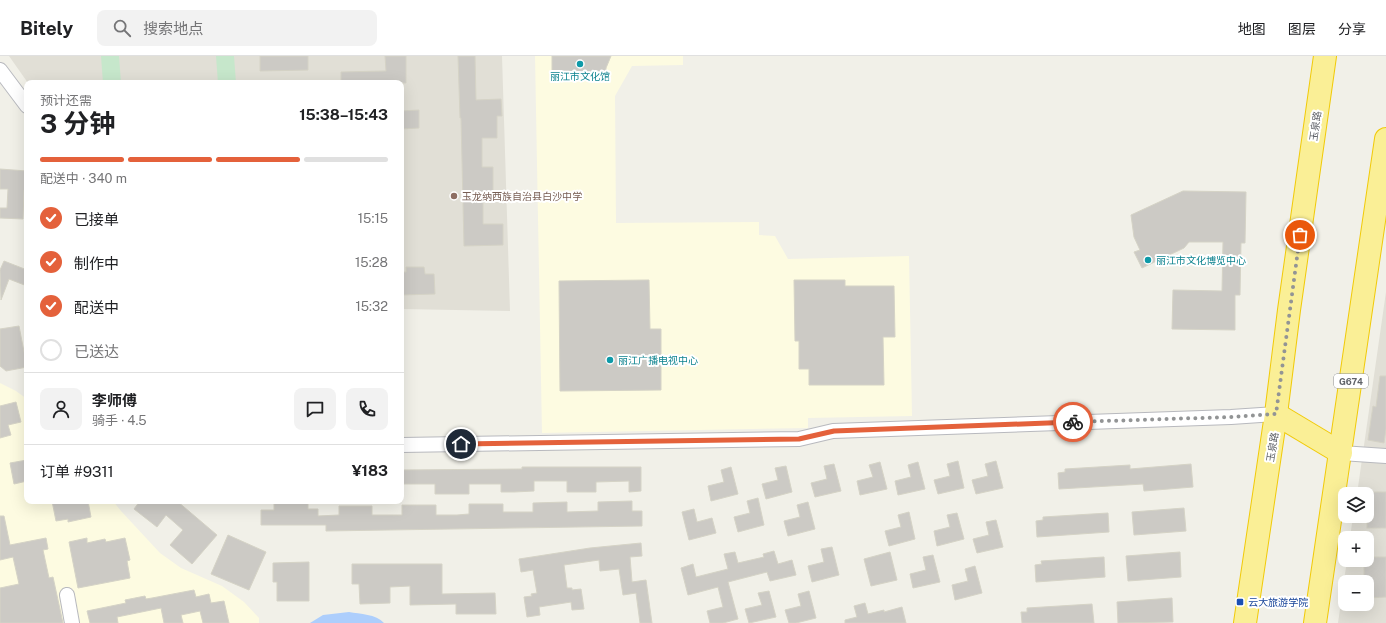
<!DOCTYPE html>
<html lang="zh">
<meta charset="utf-8">
<style>
:root{--surface:#fff;--page:#f2f2f2;--text:#202124;--muted:#757577;--line:#e0e0e0;--accent:#e4613b}
body{margin:0;font-family:"Public Sans","Noto Sans SC",sans-serif;background:var(--page);color:var(--text);height:100vh;display:flex;flex-direction:column;font-size:15px;white-space:nowrap}
*{box-sizing:border-box;margin:0}
p{font-size:13px;color:var(--muted)}
.icon{flex:none;width:22px;height:22px;fill:none;stroke:currentColor;stroke-width:2;stroke-linecap:round;stroke-linejoin:round}
.map{position:relative;flex:1;overflow:hidden}
.drawer{position:absolute;left:24px;top:24px;width:380px;height:424px;display:flex;flex-direction:column;background:var(--surface);border-radius:8px;box-shadow:0 4px 16px #0002}
.drawer>*{flex:none}
.controls{position:absolute;left:1338px;top:431px;display:grid;gap:8px}
.controls a{display:grid;place-items:center;width:36px;height:36px;border-radius:8px;background:var(--surface);box-shadow:0 4px 16px #0002;font-size:20px}
.pin{position:absolute;display:grid;place-items:center;width:34px;height:34px;color:#fff;margin:-17px;border:2px solid #fff;border-radius:50%;box-shadow:0 1px 4px #0007}
.courier{position:absolute;display:grid;place-items:center;width:40px;height:40px;margin:-20px;border:3px solid #e4613b;border-radius:50%;background:#fff;color:#222;box-shadow:0 1px 5px #0007}
.overview em{font-style:normal;font-weight:700}
.overview div{display:flex;flex-direction:column-reverse}
.overview{display:flex;align-items:center;justify-content:space-between;height:68px;padding:0 16px}
h1{font-size:26px;font-weight:700;line-height:30px}
.bar{display:grid;grid-template-columns:repeat(4,1fr);gap:6px 4px;align-content:center;height:48px;padding:0 16px}
.bar i{height:5px;border-radius:3px;background:var(--line)}
.bar .selected{background:var(--accent)}
.bar p{grid-column:span 4}
.line{display:flex;align-items:center;gap:10px;padding:0 16px;border-top:1px solid var(--line)}
.line div{flex:1}
.round{display:grid;place-items:center;flex:none;width:42px;height:42px;border-radius:8px;background:var(--page)}
ol{padding:0 16px;list-style:none}
li{display:flex;align-items:center;gap:12px;height:44px}
li p{margin-inline-start:auto}
li .icon{padding:4px;border-radius:50%;background:var(--accent);color:#fff;stroke-width:4}
li:last-child{color:var(--muted)}
li i{width:22px;height:22px;border:2px solid var(--line);border-radius:50%}
header{display:flex;align-items:center;gap:24px;box-sizing:border-box;height:56px;padding:0 20px;background:var(--surface);border-bottom:1px solid var(--line)}
header strong{font-size:19px}
nav{display:flex;gap:22px;margin-inline-start:auto;font-size:14px}
.search{width:280px;height:36px;background:var(--page);display:flex;align-items:center;gap:10px;box-sizing:border-box;padding:0 14px;border-radius:8px;color:var(--muted);font-size:15px}
.map>svg:first-child{display:block}
</style>
<header>
<strong>Bitely</strong>
<div class="search"><svg class="icon" aria-label="search" viewBox="0 0 24 24"><circle cx="10" cy="10" r="6"/><path d="M15 15l6 6"/></svg>搜索地点</div>
<nav><a>地图</a><a>图层</a><a>分享</a></nav>
</header>
<div class="map">
<svg width="1386" height="567" viewBox="0 0 1386 567">
<rect width="100%" height="100%" fill="#f1f0e8"/>
<g fill="#fdfbe1">
<polygon points="535,0 683,0 683,9 632,10 615,40 616,167 759,166 759,179 775,180 788,203 909,200 912,360 808,362 808,372 542,377"/>
<polygon points="0,327 16,335 27,343 27,445 113,445 121,455 160,497 181,512 222,530 244,546 259,562 259,567 0,567"/>
</g>
<g fill="#e1dfd6" fill-rule="evenodd">
<polygon points="9,0 502,0 510,255 401,253 401,27 28,27"/>
<path d="M1386 236V567H1338L1347 504H1367V482H1350L1353 460H1367V438H1357ZM1345 526H1367V548H1345Z"/>
</g>
<g fill="#c6e7cb">
<polygon points="101,0 119,0 121,27 103,27"/>
<polygon points="216,0 234,0 236,27 218,27"/>
</g>
<path fill="#adcefc" d="M349 556C360 558 376 558 384 567H310L323 559Z"/>
<g fill="#cccac5" stroke="#d5d3c6">
<polygon points="260,0 308,0 308,14 260,15"/>
<polygon points="385,0 406,0 406,27 341,27 341,16 386,15"/>
<polygon points="458,0 475,0 476,44 501,43 502,60 497,60 497,82 482,82 482,111 493,111 493,137 483,138 483,168 503,168 503,189 464,190 461,62 460,62"/>
<polygon points="552,0 611,0 606,12 606,20 552,20"/>
<polygon points="419,54 419,72 401,73 401,55"/>
<polygon points="0,113 27,115 27,134 24,134 23,163 0,162 0,152 7,152 8,133 0,133"/>
<polygon points="1183,135 1246,136 1245,187 1241,187 1240,239 1235,239 1235,274 1172,273 1173,234 1222,235 1223,186 1189,186 1184,192 1142,212 1134,196 1140,194 1134,181 1131,159"/>
<polygon points="4,205 27,214 27,230 9,223 1,244 0,214"/>
<polygon points="406,211 424,211 425,218 434,218 435,238 401,239 401,216 406,216"/>
<polygon points="649,224 650,273 661,273 661,334 560,335 559,225"/>
<polygon points="794,224 845,224 845,230 894,230 895,281 883,281 884,329 809,329 809,313 799,313 799,285 795,285"/>
<polygon points="19,270 27,311 6,315 0,310 0,273"/>
<polygon points="1380,320 1386,320 1386,373 1384,387 1368,384 1373,350 1376,351"/>
<polygon points="16,346 21,366 8,369 11,379 0,382 0,350"/>
<polygon points="27,404 27,425 14,428 10,407"/>
<polygon points="958,405 964,432 938,438 934,424 950,420 947,408"/>
<polygon points="996,405 1003,432 976,438 972,424 988,420 985,408"/>
<polygon points="880,406 887,433 860,439 857,425 873,421 869,409"/>
<polygon points="918,406 925,433 898,439 895,425 911,421 908,409"/>
<polygon points="834,408 841,435 815,441 811,427 827,423 824,410"/>
<polygon points="1191,408 1193,431 1144,435 1143,428 1059,433 1058,417 1065,416 1065,413 1130,409 1130,413"/>
<polygon points="786,410 792,436 766,443 762,428 778,424 775,412"/>
<polygon points="522,411 641,411 641,435 629,436 629,425 596,426 596,436 567,436 567,425 534,425 534,435 514,436 501,436 501,428 469,428 469,438 435,438 435,428 401,428 401,414 522,413"/>
<polygon points="731,411 738,438 711,445 708,430 724,426 721,414"/>
<rect x="1367" y="436" width="19" height="36"/>
<polygon points="758,442 764,469 738,476 734,461 750,457 747,445"/>
<polygon points="52,445 88,445 91,461 68,466 68,463 56,465"/>
<polygon points="140,445 177,445 217,479 192,508 170,489 183,474 166,459 157,471 134,453"/>
<polygon points="274,445 308,445 308,453 318,453 318,460 339,459 339,450 372,450 372,459 402,459 402,449 436,449 436,459 457,459 469,458 469,448 503,448 503,456 533,456 533,447 567,446 567,456 598,455 598,446 632,445 632,455 642,455 642,470 326,475 326,469 261,469 261,454 274,454"/>
<polygon points="808,446 815,473 788,480 784,465 800,461 797,449"/>
<polygon points="1184,452 1186,475 1134,479 1132,456"/>
<polygon points="694,453 697,466 712,462 716,477 689,484 682,456"/>
<polygon points="909,456 915,483 889,490 885,475 901,471 898,459"/>
<polygon points="957,457 964,483 937,490 934,475 950,471 947,459"/>
<polygon points="1108,457 1109,476 1037,481 1036,465 1043,464 1043,461"/>
<polygon points="0,460 4,460 10,489 46,482 48,493 43,494 49,522 53,521 63,567 0,567 0,532 19,528 13,501 0,504"/>
<polygon points="996,464 1003,491 977,497 973,483 989,479 986,466"/>
<polygon points="228,479 266,496 249,534 211,518"/>
<polygon points="87,482 87,487 105,483 106,486 125,482 130,504 127,505 130,522 78,532 69,486"/>
<polygon points="641,487 642,500 630,501 632,526 646,524 652,567 640,567 636,537 623,539 619,513 600,515 599,504 564,509 567,532 572,532 572,534 581,533 584,553 572,554 571,546 539,551 540,559 527,561 524,541 532,540 531,538 537,537 533,514 521,516 519,503 590,492"/>
<polygon points="832,491 839,519 812,526 808,510 824,506 821,493"/>
<polygon points="774,495 778,508 792,504 796,519 770,525 767,516 728,526 738,563 723,567 710,567 707,555 723,551 718,531 688,539 681,512 693,508 696,521 728,513 724,498 735,496 738,507 764,501 763,498"/>
<polygon points="890,496 897,524 871,530 864,503"/>
<polygon points="1180,496 1181,521 1128,525 1126,500"/>
<polygon points="933,499 940,526 913,532 910,518 926,514 923,501"/>
<polygon points="1104,501 1105,521 1036,526 1035,509 1042,508 1041,505"/>
<polygon points="1367,501 1386,501 1386,541 1367,542 1367,526 1364,526 1364,504 1367,504"/>
<polygon points="309,506 309,545 277,545 277,526 273,526 273,507"/>
<polygon points="352,508 442,508 442,538 495,537 496,558 456,558 456,548 410,549 410,530 390,531 390,547 360,548 359,528 352,528"/>
<polygon points="975,510 982,537 955,544 952,529 968,525 965,513"/>
<polygon points="194,534 196,541 209,538 211,547 224,545 229,567 203,567 200,555 181,559 183,567 164,567 161,552 117,561 118,567 90,567 87,555 126,547 125,544 145,540 146,543 152,542"/>
<polygon points="769,535 776,561 749,567 745,553 762,549 758,537"/>
<polygon points="809,535 816,562 796,567 789,567 785,554 801,550 798,538"/>
<polygon points="1172,542 1173,566 1118,567 1117,546"/>
<polygon points="865,547 868,558 884,554 884,556 902,551 906,567 845,567 845,564 857,561 854,550"/>
<polygon points="1092,548 1094,567 1022,567 1021,556 1027,556 1027,552"/>
</g>
<g fill="none" stroke-linecap="round" stroke-linejoin="round">
<defs>
<g id="street">
<polyline points="0,14 27,50"/>
<polyline points="401,389 799,383 833,375 1231,361 1276,358"/>
<polyline points="1341,397 1386,400"/>
<polyline points="67,539 72,567"/>
</g>
<g id="highway">
<polyline points="1276,358 1341,397"/>
<polyline points="1245,567 1276,358 1289,254 1325,0"/>
<polyline points="1315,567 1386,83"/>
</g>
</defs>
<use href="#street" stroke="#b8b9be" stroke-width="16"/>
<use href="#highway" stroke="#f1ca08" stroke-width="24"/>
<use href="#street" stroke="#fff" stroke-width="14"/>
<use href="#highway" stroke="#faef96" stroke-width="22"/>
</g>
<g fill="none" stroke-linecap="round" stroke-linejoin="round">
<polyline stroke="#929495" stroke-width="4" stroke-dasharray="0 7.2" points="1073,366 1231,361 1276,358 1300,179"/>
<polyline stroke="#e4613b" stroke-width="5" points="461,388 799,383 834,375 1073,366"/>
</g>
<g fill="#0f9aa8" stroke="#fff" stroke-width="1.5">
<circle cx="580" cy="8" r="4"/>
<circle cx="1148" cy="204" r="4"/>
<circle cx="610" cy="304" r="4"/>
</g>
<circle fill="#8d6e63" stroke="#fff" stroke-width="1.5" cx="454" cy="140" r="4"/>
<rect fill="#1a4fb4" stroke="#fff" stroke-width="1.5" x="1236" y="542" width="8" height="8" rx="2"/>
<g text-anchor="middle" dominant-baseline="central" stroke-width="4" stroke-linejoin="round" paint-order="stroke">
<rect fill="#fff" stroke="#8f9195" stroke-width="1" x="1334" y="318" width="34" height="14" rx="3"/>
<g font-size="9" font-weight="bold" fill="#5f6268">
<text x="1351" y="325">G674</text>
</g>
<g font-size="10" fill="#0d838f" stroke="#fff" text-anchor="start">
<text x="580" y="20" text-anchor="middle">丽江市文化馆</text>
<text x="1156" y="204">丽江市文化博览中心</text>
<text x="618" y="304">丽江广播电视中心</text>
</g>
<g font-size="10" fill="#5f6268" stroke="#fff">
<text transform="translate(1315 70) rotate(-82)">玉泉路</text>
<text transform="translate(1272 391) rotate(-81)">玉泉路</text>
</g>
<g font-size="10" fill="#785e54" stroke="#fff" text-anchor="start">
<text x="462" y="140">玉龙纳西族自治县白沙中学</text>
</g>
<g font-size="10" fill="#164399" stroke="#fff" text-anchor="start">
<text x="1248" y="546">云大旅游学院</text>
</g>
</g>
</svg>
<div class="controls">
<a><svg class="icon" aria-label="layers" viewBox="0 0 24 24"><path d="M12 4l9 5-9 5-9-5zM3 14l9 5 9-5"/></svg></a>
<a>+</a>
<a>−</a>
</div>
<div class="pin" style="left:1300px;top:179px;background:#ea580c"><svg class="icon" aria-label="bag" viewBox="0 0 24 24"><path d="M5 8h14l-1 12H6zM9 8a3 3 0 0 1 6 0"/></svg></div>
<div class="pin" style="left:461px;top:388px;background:#1f2937"><svg class="icon" aria-label="home" viewBox="0 0 24 24"><path d="M3 11l9-7 9 7M6 9v11h12V9"/></svg></div>
<div class="courier" style="left:1073px;top:366px"><svg class="icon" aria-label="bike" viewBox="0 0 24 24"><circle cx="6" cy="16" r="4"/><circle cx="18" cy="16" r="4"/><path d="M6 16l4-8h5l3 8M10 8l3 8H6M13 5h3"/></svg></div>
<section class="drawer">
<div class="overview"><div><h1>3 分钟</h1><p>预计还需</p></div><em>15:38–15:43</em></div>
<div class="bar"><i class="selected"></i><i class="selected"></i><i class="selected"></i><i></i><p>配送中 · 340 m</p></div>
<ol>
<li><svg class="icon" aria-label="check" viewBox="0 0 24 24"><path d="M5 12l5 5 9-10"/></svg>已接单<p>15:15</p></li>
<li><svg class="icon" aria-label="check" viewBox="0 0 24 24"><path d="M5 12l5 5 9-10"/></svg>制作中<p>15:28</p></li>
<li><svg class="icon" aria-label="check" viewBox="0 0 24 24"><path d="M5 12l5 5 9-10"/></svg>配送中<p>15:32</p></li>
<li><i></i>已送达</li>
</ol>
<div class="line" style="height:72px"><a class="round"><svg class="icon" aria-label="person" viewBox="0 0 24 24"><circle cx="12" cy="8" r="4"/><path d="M4 21q1-7 8-7t8 7"/></svg></a><div><b>李师傅</b><p>骑手 · 4.5</p></div><a class="round"><svg class="icon" aria-label="chat" viewBox="0 0 24 24"><path d="M4 5h16v11H9l-5 4z"/></svg></a><a class="round"><svg class="icon" aria-label="phone" viewBox="0 0 24 24"><path d="M5 4h4l2 5-3 2q2 4 5 5l2-3 5 2v4C11 20 4 13 5 4z"/></svg></a></div>
<div class="line" style="height:52px"><div>订单 #9311</div><b>¥183</b></div>
</section>
</div>
